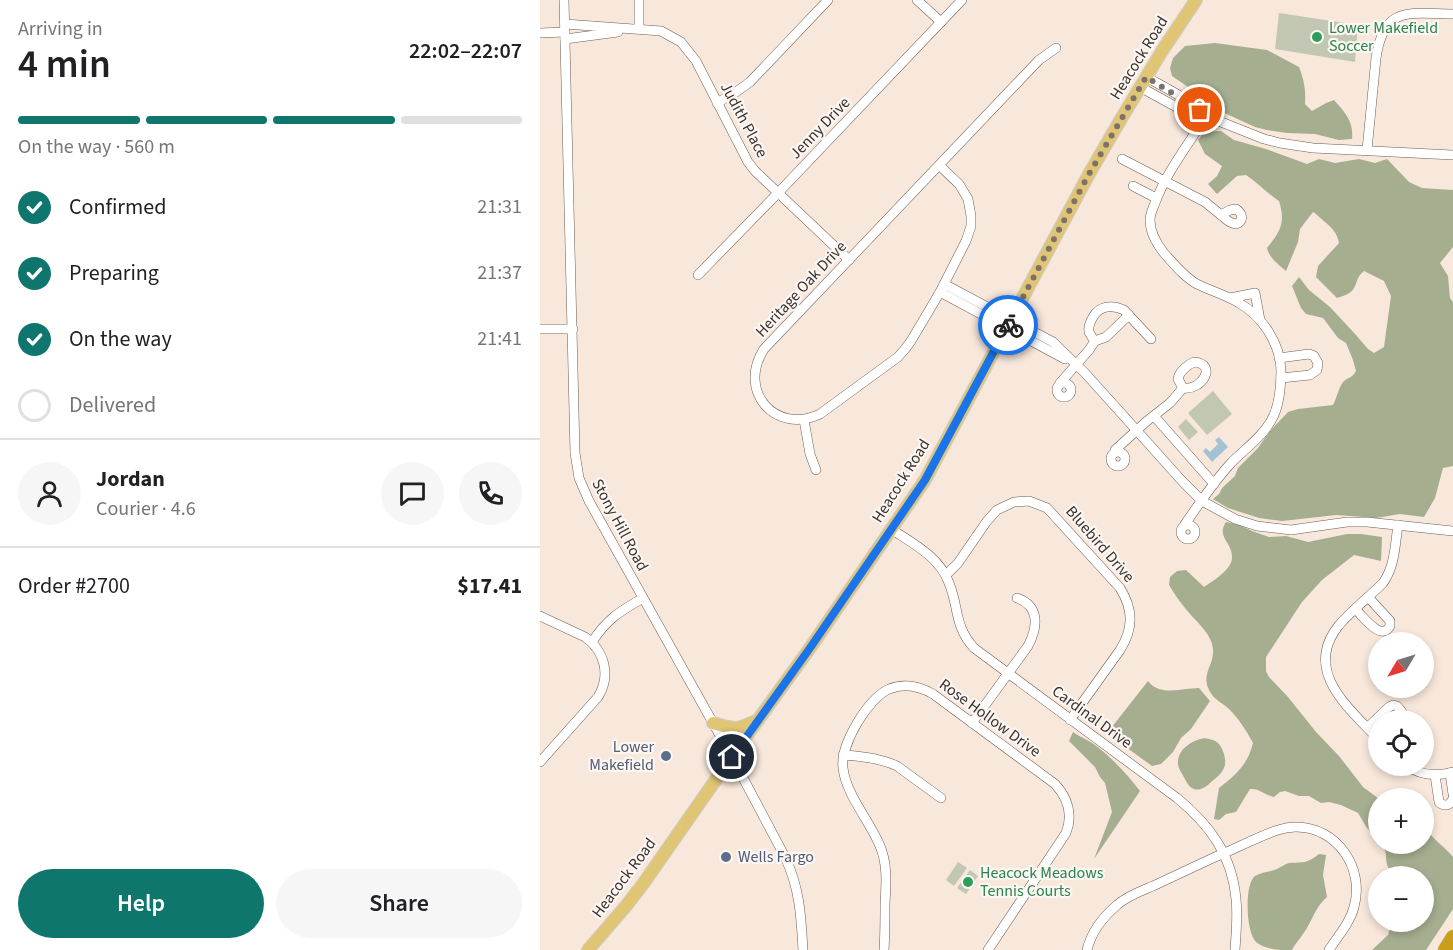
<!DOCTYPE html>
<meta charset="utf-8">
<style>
:root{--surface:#fff;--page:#f6f6f6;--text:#202124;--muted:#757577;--line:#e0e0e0;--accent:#0f766e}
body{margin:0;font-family:"Source Sans 3",sans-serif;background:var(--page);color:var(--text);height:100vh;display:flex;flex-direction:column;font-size:22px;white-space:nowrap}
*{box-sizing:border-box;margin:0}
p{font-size:20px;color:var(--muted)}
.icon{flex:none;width:33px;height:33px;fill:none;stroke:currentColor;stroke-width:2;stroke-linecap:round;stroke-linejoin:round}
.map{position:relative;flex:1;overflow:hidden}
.sheet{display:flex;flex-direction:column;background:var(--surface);width:540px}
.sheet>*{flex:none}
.needle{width:39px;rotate:232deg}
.tools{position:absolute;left:828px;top:632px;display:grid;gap:12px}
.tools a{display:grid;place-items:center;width:66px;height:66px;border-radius:50%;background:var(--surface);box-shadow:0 3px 9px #0003;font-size:30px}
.pin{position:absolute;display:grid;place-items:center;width:51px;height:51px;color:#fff;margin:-26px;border:3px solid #fff;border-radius:50%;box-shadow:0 2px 6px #0007}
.courier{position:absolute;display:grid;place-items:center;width:60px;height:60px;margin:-30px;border:4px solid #1a73e8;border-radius:50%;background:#fff;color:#222;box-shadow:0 2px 8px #0007}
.overview em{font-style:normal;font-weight:600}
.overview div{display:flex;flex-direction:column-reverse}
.overview{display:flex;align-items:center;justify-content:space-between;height:102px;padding:0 18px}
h1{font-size:39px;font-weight:600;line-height:45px}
.bar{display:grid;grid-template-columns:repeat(4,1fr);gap:9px 6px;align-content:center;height:72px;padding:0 18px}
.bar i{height:8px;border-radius:4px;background:var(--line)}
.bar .selected{background:var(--accent)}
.bar p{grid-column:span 4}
.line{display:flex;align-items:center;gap:15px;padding:0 18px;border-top:2px solid var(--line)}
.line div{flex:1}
.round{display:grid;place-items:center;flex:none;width:63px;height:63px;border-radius:32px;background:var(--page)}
ol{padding:0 18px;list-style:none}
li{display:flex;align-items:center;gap:18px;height:66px}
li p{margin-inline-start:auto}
li .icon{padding:6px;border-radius:50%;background:var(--accent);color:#fff;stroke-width:4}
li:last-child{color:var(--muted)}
li i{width:33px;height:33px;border:3px solid var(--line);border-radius:50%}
.cta{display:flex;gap:12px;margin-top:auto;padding:12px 18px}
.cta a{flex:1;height:69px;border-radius:36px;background:var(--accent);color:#fff;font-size:24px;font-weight:600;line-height:69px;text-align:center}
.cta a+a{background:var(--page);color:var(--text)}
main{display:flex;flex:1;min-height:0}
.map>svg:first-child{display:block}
</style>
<main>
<section class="sheet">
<div class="overview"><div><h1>4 min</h1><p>Arriving in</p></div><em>22:02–22:07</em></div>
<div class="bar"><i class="selected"></i><i class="selected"></i><i class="selected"></i><i></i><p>On the way · 560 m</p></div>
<ol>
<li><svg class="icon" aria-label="check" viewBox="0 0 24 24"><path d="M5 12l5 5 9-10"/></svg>Confirmed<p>21:31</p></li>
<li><svg class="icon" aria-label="check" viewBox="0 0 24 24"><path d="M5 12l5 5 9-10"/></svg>Preparing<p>21:37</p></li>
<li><svg class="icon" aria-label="check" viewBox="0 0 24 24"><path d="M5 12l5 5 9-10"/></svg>On the way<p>21:41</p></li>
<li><i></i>Delivered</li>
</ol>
<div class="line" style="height:108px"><a class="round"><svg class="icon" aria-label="person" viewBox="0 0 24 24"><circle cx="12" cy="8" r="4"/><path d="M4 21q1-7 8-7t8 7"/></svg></a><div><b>Jordan</b><p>Courier · 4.6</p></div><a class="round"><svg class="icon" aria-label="chat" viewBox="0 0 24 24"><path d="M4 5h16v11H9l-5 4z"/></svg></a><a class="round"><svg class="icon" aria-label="phone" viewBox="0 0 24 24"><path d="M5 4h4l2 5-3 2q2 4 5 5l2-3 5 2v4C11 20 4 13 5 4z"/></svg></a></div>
<div class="line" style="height:78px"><div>Order #2700</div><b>$17.41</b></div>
<div class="cta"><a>Help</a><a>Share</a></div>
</section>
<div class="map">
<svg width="913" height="950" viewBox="0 0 913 950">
<rect width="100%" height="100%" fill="#f8e7db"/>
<g fill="#c2c7b3">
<polygon points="739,13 818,25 815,62 735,49"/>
<polygon points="673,391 692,414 667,435 648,413"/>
<polygon points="646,419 658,432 649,440 638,427"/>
<polygon points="418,862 427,868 414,886 406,880"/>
<polygon points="430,870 438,876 426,894 417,888"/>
</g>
<g fill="#a6ae90">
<path d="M675 43 727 50 759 67C764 80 766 90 765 104L772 111 786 103 794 100C805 112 814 122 812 139L799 140 775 134 747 133 727 130 715 127 678 110 661 98 648 87 632 76 630 68 633 58 645 46Z"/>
<path d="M681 131 694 140 726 149 767 164 779 159 795 163 819 159 835 163 847 159 869 182 882 188 913 190V247L900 263 908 276 910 298 913 302V466L903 468 895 498 884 517 860 514 836 518 796 515 742 521 719 518 688 508 673 499 679 494 682 488 695 476 698 468 718 448 730 431 748 412 758 409 793 405C796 400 800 384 804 381 809 377 812 378 816 371L813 360 806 343 798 338 783 318 766 314 761 308 752 286 759 277 769 290 790 307 816 335 828 349 834 353 844 347 851 296 844 281 824 271C817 276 818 281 814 288 811 294 803 296 797 298L776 277 778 266 799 243C797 233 793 229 785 222 780 218 778 215 773 212L760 229 758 242 746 271C739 265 729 258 727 248 740 232 746 223 739 201 727 193 718 183 706 175L697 176 677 194 668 184 677 176 682 166 665 154 658 140 664 132Z"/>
<path d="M686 522 699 525 712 531 729 537 746 536 768 542 807 534H821L842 537 841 561 814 555 782 580 762 602 726 657V671L729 677 748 697 776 732 799 756 823 787 838 798V839L827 828 818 813 801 805 789 802 781 803 769 796H759L745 791 740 792 734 797C725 795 719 788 710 789L696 812 686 814 679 820 674 819 679 788C696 775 708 764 713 743 706 730 699 719 689 709 681 702 673 699 669 690 661 674 674 665 673 650 673 634 654 620 645 608 639 601 634 593 629 585L630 577 637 571 646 570 664 587C673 581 693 569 692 557 692 542 676 537 686 522Z"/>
<path d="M608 681C620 697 641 688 659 688L670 701 651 729 641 738 633 752 621 764 612 766 583 745 568 732Z"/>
<path d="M533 732C540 737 548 740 555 745 572 758 587 774 600 791L554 859 572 812 565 783 560 777 555 767 529 741Z"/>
<path d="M665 738C669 739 675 740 678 743 683 748 686 758 685 765 683 773 676 778 670 783 666 787 660 791 654 789 649 787 647 783 645 779 642 773 637 768 638 761 639 748 653 740 665 738Z"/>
<path d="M884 826C892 839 904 846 913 857V909L886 950H832L848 935 852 921H884V876H852C851 873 849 870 848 867 844 857 849 854 841 843H884Z"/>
<path d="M779 854 786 855 783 875 787 897C775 907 772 922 763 934 759 940 755 944 752 950 740 950 726 950 716 942 706 933 704 884 715 876 721 872 730 872 737 869 741 867 745 864 749 863 764 862 766 864 779 854Z"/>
</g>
<polygon fill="#a3c3d5" points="679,437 688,447 672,462 663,451 666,448 670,452 678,444 675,440"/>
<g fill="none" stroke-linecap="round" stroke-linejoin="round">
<defs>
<g id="minor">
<path d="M24 0 35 453 39 478 49 501 192 757 245 857C260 889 261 916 263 950"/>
<polyline points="377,0 401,22"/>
<polyline points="25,24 121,31 141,42 156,61 208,162 215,171 309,260"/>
<polyline points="99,29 99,0"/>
<polyline points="0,33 25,32"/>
<polyline points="25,39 78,32"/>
<path d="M606 77C622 86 653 101 664 115"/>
<polyline points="600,87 640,109 666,116 724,139 740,143 773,148 913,155"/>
<polyline points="177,103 196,92 210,82 288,0"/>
<path d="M827 150 836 58C844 4 870 14 913 14"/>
<polyline points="582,159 665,202 681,215"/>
<path d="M399 165 419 184 428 199 431 216V226L426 241 400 292 371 341 365 349 358 357 280 414C235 435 197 391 224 349L499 60 516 48"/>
<polyline points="593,186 616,198"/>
<path d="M696 209C707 216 700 228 690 222 686 220 684 217 681 215L690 210Z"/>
<polyline points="158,275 238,193 422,0"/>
<polyline points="404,284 513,342 545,373 643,482 662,501 695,519 717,526 751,530 807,522 827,522 913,531"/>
<polyline points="400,292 525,359"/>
<polyline points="690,298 715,293 720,320"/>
<polyline points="0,329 33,329"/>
<path d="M555 341C553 339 550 334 549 332 548 327 550 322 553 317 559 306 572 304 584 310L611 339"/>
<polyline points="739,358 769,354 774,356 778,363 777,370 770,375 741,378"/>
<path d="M654 362C678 364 662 391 643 388L638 379C639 372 647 365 654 362Z"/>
<circle cx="524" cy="390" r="7"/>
<polyline points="520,383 549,350 555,341 566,337 589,315"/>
<polyline points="614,416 674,484"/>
<polyline points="264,420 270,454 276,470"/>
<polyline points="575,450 607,421 630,403 643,388"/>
<circle cx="578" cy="459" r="7"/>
<path d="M645 524C660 503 674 481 692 462 707 447 725 435 734 415 740 401 741 385 741 370 740 343 722 316 699 303 686 295 671 291 657 284 644 277 634 264 624 253 616 243 610 233 610 220 610 214 613 208 615 203 627 171 648 145 666 116"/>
<circle cx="648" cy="532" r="7"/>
<path d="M351 529C372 543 400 557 409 583 419 607 414 626 434 648L637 798C670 825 692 855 696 899 698 916 696 933 695 950"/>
<path d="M406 575 418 563 447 521 457 510 474 502 489 501 507 508 580 588C593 609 594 628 580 650L530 720"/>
<path d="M815 609C824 617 841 642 850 626V621L828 597"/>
<path d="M0 616 45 637C65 651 71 676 58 697L0 762"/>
<path d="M52 642C67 619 79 612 103 598"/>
<path d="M432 723 488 646C498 627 500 606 477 598"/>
<polyline points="828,727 849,707 853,705 857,706 862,712 861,717 859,720"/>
<path d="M838 739C809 708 762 671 799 625 812 610 829 597 843 583 855 566 855 545 858 525"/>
<path d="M303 755C321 756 340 758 357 766L401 798"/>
<path d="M865 765C880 775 896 777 913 772"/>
<polyline points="910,773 913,794"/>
<path d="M895 775 899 802C904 807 911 806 913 798"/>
<path d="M344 950C345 935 345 920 345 904 346 885 348 865 340 846 330 821 306 795 303 768 300 745 328 698 349 689 364 683 379 686 393 694L515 784C528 798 533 815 526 833L448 950"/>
<path d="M547 950C551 933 563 917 577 905 587 896 601 891 613 886 634 876 654 867 675 857 695 849 719 836 738 830 744 828 750 827 756 827 797 827 825 868 814 907 810 923 798 936 789 950"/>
</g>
<g id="major">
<path d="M173 723C196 730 196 730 218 720"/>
<polyline points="48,950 86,906 103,884 200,745 270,648 385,480 549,174 581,119 622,51 656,0"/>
</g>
<polyline id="highway" points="905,950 913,937"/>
</defs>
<use href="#minor" stroke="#6c5d53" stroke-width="10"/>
<use href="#major" stroke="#cfcecd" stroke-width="14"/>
<use href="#highway" stroke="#cfcecd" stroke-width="15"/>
<use href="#minor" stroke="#fff" stroke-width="9"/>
<use href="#major" stroke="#e0c575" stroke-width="12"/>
<use href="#highway" stroke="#cb9e19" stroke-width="14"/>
</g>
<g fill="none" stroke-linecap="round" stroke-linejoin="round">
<polyline stroke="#7c726b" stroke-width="6" stroke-dasharray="0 10.8" points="468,325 549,174 606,77 660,110"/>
<polyline stroke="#1a73e8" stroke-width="8" points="192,757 270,648 385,480 468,325"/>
</g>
<g fill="#2e9e5b" stroke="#fdf6f2" stroke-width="2">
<circle cx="777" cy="37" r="6"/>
<circle cx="428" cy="882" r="6"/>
</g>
<g fill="#5c6f8a" stroke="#fdf6f2" stroke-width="2">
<circle cx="126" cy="756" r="6"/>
<circle cx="186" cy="857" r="6"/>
</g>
<g text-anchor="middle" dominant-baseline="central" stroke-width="4.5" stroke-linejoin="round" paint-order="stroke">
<g font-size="16" fill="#27864d" stroke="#fdf6f2" text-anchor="start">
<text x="789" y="28">Lower Makefield<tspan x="789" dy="18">Soccer</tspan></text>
<text x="440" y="873">Heacock Meadows<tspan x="440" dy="18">Tennis Courts</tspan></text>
</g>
<g font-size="16" fill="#39332e" stroke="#fdf6f2">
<text transform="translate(599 58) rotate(-58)">Heacock Road</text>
<text transform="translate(204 120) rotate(62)">Judith Place</text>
<text transform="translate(280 128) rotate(-46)">Jenny Drive</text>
<text transform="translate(261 289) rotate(-47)">Heritage Oak Drive</text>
<text transform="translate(361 481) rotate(-58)">Heacock Road</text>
<text transform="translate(80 525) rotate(62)">Stony Hill Road</text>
<text transform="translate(560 544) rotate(49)">Bluebird Drive</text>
<text transform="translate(552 717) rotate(36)">Cardinal Drive</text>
<text transform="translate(450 718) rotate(36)">Rose Hollow Drive</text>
<text transform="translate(84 878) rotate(-53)">Heacock Road</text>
</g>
<g font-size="16" fill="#4e5e75" stroke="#fdf6f2" text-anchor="end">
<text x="114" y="747">Lower<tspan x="114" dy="18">Makefield</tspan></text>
<text x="198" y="857" text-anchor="start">Wells Fargo</text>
</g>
</g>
</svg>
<div class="tools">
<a><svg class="needle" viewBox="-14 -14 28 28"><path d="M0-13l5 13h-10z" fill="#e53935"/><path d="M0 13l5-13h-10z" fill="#757577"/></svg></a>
<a><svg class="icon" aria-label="locate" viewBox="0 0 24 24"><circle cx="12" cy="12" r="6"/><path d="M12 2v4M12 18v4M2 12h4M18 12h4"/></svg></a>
<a>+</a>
<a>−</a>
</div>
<div class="pin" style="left:660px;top:110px;background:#ea580c"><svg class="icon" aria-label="bag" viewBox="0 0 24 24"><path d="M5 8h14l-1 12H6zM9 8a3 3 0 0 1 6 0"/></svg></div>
<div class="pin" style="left:192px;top:757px;background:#1f2937"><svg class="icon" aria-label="home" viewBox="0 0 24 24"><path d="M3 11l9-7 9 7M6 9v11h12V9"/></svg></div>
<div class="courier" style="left:468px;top:325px"><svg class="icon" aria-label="bike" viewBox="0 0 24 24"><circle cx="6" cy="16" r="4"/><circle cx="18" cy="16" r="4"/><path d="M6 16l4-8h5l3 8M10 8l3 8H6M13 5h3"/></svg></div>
</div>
</main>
